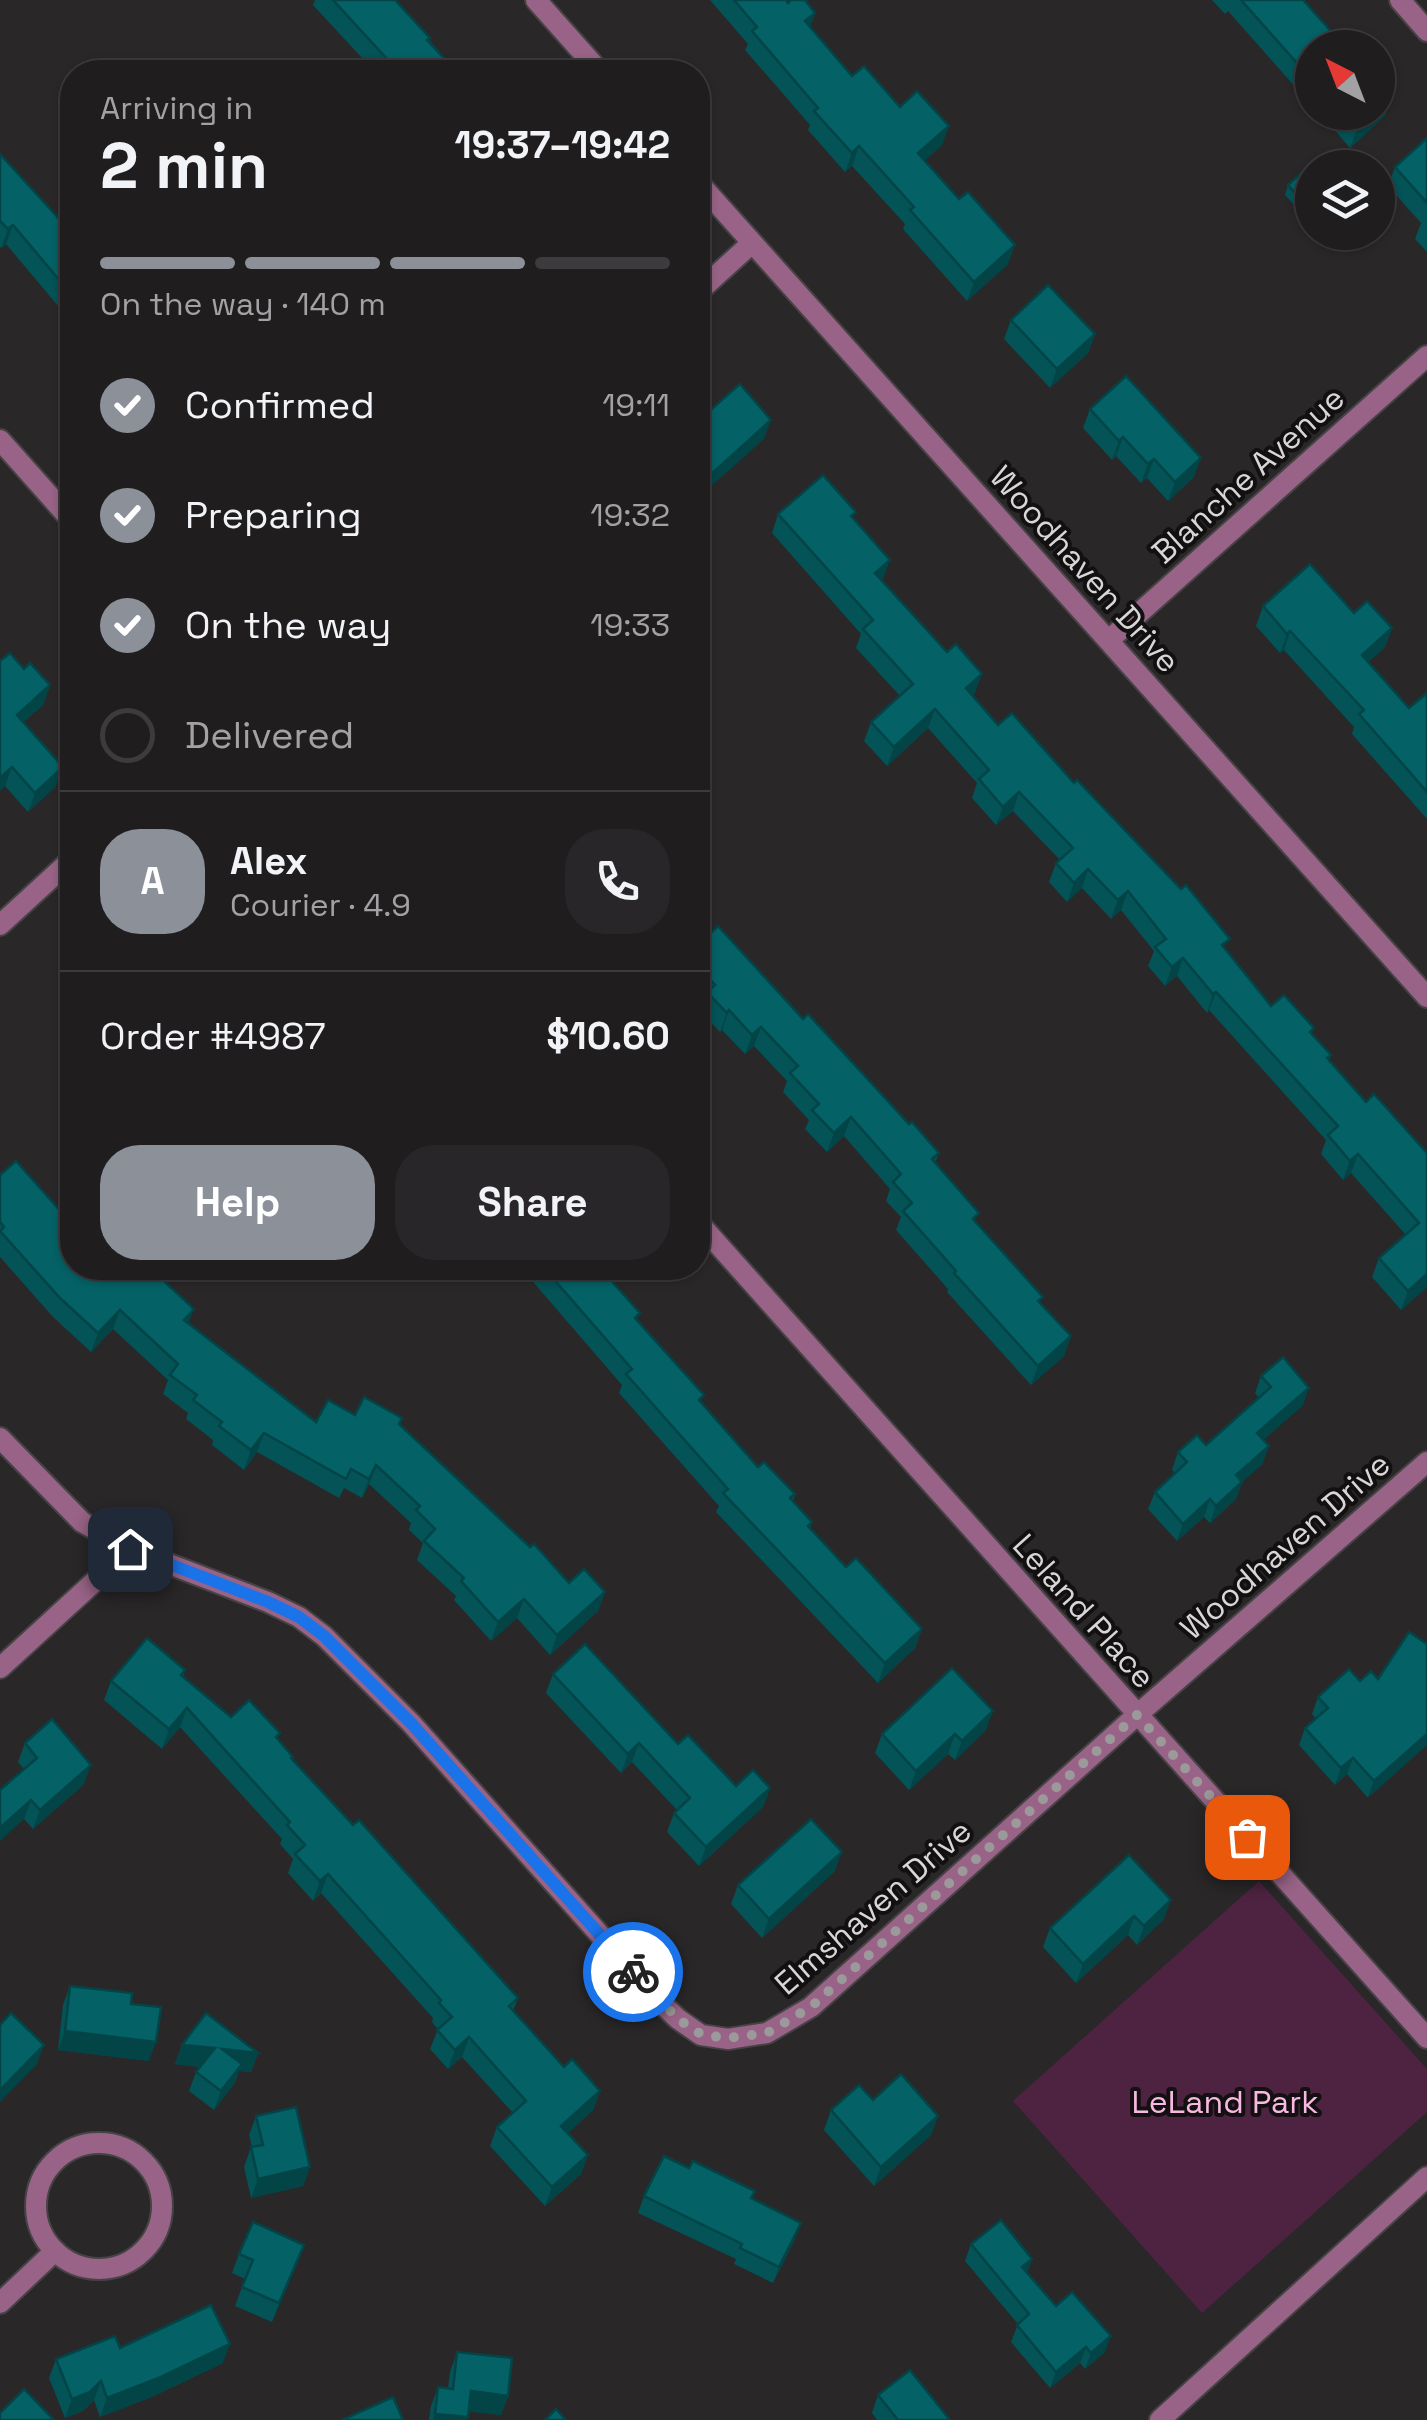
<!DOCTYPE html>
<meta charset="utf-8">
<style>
:root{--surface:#201d1f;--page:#282628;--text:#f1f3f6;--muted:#a2a2a4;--line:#3d3b3d;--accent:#8c9099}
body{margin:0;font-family:"Space Grotesk",sans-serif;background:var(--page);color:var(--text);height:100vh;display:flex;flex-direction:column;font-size:38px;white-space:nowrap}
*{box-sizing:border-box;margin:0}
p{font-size:32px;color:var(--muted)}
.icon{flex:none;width:55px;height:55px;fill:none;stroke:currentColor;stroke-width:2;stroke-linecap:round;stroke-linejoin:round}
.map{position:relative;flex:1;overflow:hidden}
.panel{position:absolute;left:60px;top:60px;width:650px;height:1220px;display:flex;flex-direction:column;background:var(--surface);border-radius:40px;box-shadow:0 2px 8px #0004,0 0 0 2px var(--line)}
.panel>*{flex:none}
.needle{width:65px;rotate:318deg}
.buttons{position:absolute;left:1295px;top:30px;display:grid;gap:20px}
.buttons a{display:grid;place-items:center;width:100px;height:100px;border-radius:50%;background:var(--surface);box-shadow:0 2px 8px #0004,0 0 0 2px var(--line);font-size:50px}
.pin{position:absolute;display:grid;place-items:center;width:85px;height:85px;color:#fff;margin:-42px;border-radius:20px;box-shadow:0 5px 15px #0006}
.courier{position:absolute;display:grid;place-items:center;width:100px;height:100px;margin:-50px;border:8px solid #1a73e8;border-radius:50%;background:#fff;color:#222;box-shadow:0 2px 12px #0007}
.summary em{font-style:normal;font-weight:800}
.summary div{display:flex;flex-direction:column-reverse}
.summary{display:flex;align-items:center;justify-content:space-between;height:170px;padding:0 40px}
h1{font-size:65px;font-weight:800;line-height:75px}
.bar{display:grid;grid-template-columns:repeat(4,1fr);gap:15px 10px;align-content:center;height:120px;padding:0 40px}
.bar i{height:12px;border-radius:8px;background:var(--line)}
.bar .selected{background:var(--accent)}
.bar p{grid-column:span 4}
.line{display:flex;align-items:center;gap:25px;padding:0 40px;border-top:2px solid var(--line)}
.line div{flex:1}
.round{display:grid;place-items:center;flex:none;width:105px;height:105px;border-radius:40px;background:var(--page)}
ol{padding:0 40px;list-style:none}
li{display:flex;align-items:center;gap:30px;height:110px}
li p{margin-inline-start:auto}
li .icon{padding:10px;border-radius:50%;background:var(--accent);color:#fff;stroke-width:4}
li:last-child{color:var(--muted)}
li i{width:55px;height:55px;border:5px solid var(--line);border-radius:50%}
.action{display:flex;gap:20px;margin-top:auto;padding:20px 40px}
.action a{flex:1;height:115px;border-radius:40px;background:var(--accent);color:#fff;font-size:40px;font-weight:800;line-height:115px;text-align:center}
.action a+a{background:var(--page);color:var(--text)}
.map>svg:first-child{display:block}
</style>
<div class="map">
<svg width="1427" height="2420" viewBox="0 0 1427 2420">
<rect width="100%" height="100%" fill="#2a2729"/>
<polygon fill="#4e2341" points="1259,1881 1427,2069 1427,2112 1202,2313 1013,2101"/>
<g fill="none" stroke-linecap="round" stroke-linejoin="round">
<defs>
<g id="minor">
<polyline points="536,0 600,72"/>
<polyline points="1400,0 1427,31"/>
<polyline points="698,182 1427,997"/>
<polyline points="698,292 752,243"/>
<polyline points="0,440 72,521"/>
<polyline points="1109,640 1427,356"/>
<polyline points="0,925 72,859"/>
<polyline points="698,1222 1427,2038"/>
<polyline points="0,1438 82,1522 130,1549 268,1602 299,1617 324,1636 411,1723 660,2002 678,2019 701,2035 728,2039 767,2033 811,2007 1137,1715 1427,1462"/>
<polyline points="0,1668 130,1549"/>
<circle cx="99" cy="2206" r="63"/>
<polyline points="0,2303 55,2251"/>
</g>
<polyline id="tertiary" points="1160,2420 1427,2177"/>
</defs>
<use href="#minor" stroke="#464345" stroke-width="24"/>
<use href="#tertiary" stroke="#464345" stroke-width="24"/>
<use href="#minor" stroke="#986386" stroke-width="20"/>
<use href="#tertiary" stroke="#986386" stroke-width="20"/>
</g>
<g fill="#035357">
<polygon points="315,0 395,0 457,72 375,72 313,5"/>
<polygon points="710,0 786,0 788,3 815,13 810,27 852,76 900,107 942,145 924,161 1008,264 967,301 903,229 905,224 852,166 845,172 808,130 810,125 745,50 748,44"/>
<polygon points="1212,0 1303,0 1312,48 1312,106 1228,11 1225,14"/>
<polygon points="1319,112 1378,112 1385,116 1350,148"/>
<polygon points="1427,138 1427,252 1415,239 1421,223 1388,186 1395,167"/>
<polygon points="0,154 72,233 72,309 71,307 64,313 6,244 0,248"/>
<polygon points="1322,168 1312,216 1308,220 1285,195 1288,185"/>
<polygon points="1011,320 1095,334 1088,353 1050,388 1004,339"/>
<polygon points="1090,409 1194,477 1168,501 1147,478 1141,483 1116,456 1112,460 1083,428"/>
<polygon points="778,514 853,519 883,579 882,580 975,693 972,696 998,725 1226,950 1271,1006 1314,1028 1312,1033 1331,1055 1329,1061 1366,1102 1427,1153 1427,1287 1401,1310 1372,1277 1379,1258 1406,1235 1351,1173 1343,1180 1321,1154 1326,1140 1209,1010 1207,1013 1177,976 1165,986 1148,966 1154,951 1121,910 1111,919 1082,888 1067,902 1049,882 1056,863 1060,860 1013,811 996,825 972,798 977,783 928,728 887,766 864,741 871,722 900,696 856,648 861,634 772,533"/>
<polygon points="1263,606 1354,613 1392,628 1385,647 1368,662 1409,708 1427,693 1427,819 1352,734 1354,727 1284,650 1280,653 1256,626"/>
<polygon points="24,669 50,685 43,705 23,722 56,786 28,812 5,786"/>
<polygon points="698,918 711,933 803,1019 939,1153 935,1163 976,1222 1041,1303 1071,1336 1064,1356 1031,1385 947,1292 948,1289 896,1230 901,1217 886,1201 890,1189 844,1136 827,1152 805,1129 809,1120 783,1092 787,1081 754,1046 745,1054 722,1030 720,1032 700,1011 704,1001 698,993"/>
<polygon points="0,1175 72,1268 189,1324 316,1422 355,1415 402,1418 400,1425 569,1583 605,1592 598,1611 550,1655 517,1618 491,1641 454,1600 456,1596 417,1560 423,1543 409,1530 411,1523 369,1484 362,1498 344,1488 339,1498 257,1452 244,1470 212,1445 213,1440 186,1419 188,1413 163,1394 168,1380 113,1329 91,1352 53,1317 0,1257"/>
<polygon points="521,1268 600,1268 637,1320 701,1403 758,1467 795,1494 793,1501 812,1522 810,1529 846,1567 922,1629 915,1648 878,1683 716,1512 719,1506 619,1393 622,1385"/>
<polygon points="1261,1376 1303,1405 1263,1440 1269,1446 1262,1464 1242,1482 1236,1499 1210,1523 1204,1517 1177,1541 1148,1509 1155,1492 1175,1473 1172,1470 1178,1452 1206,1445 1259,1398 1255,1393"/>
<polygon points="1427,1644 1368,1798 1347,1774 1335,1785 1299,1745 1305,1728 1316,1719 1312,1714 1318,1697 1360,1681 1378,1679"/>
<polygon points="185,1670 183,1677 231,1717 278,1739 293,1757 292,1759 518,1998 513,2011 564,2067 600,2091 593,2110 568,2133 588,2155 581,2174 545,2206 490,2146 497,2127 513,2113 462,2057 448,2069 430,2049 438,2029 432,2022 433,2018 321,1893 313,1901 288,1873 293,1859 280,1844 282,1839 180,1727 162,1749 104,1700 111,1681"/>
<polygon points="553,1674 678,1744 736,1786 770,1788 763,1807 699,1866 667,1832 674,1813 677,1810 632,1762 621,1773 546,1693"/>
<polygon points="986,1730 955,1760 948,1754 909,1790 875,1753 882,1734"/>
<polygon points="25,1743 84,1784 33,1829 24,1819 24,1769 18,1762"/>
<polygon points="1129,1855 1164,1919 1137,1945 1128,1935 1076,1983 1043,1947 1050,1928"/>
<polygon points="835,1871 762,1938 731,1904 738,1885"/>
<polygon points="70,1986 149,2061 58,2050 63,2005"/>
<polygon points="182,2045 258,2053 251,2072 239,2071 235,2083 214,2110 189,2091 196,2072 200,2067 175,2064"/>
<polygon points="873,2100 938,2116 931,2135 874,2186 824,2130 831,2110"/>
<polygon points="256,2116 310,2167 303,2186 251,2198 244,2167 251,2147 252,2147 249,2135"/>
<polygon points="644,2196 752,2198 795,2239 773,2283 734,2264 736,2259 638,2213"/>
<polygon points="971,2244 1032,2259 1027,2273 1056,2306 1105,2352 1085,2369 1080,2363 1050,2388 1011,2342 1018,2324 965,2261"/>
<polygon points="239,2254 297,2264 272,2322 235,2306 245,2279 232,2273"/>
<polygon points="120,2348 223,2363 154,2396 100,2417 94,2400 83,2411 65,2418 49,2378 56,2359"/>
<polygon points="457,2352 508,2396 501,2415 469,2411 467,2420 429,2420 431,2406 438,2387 448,2388 450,2372"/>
<polygon points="878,2395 950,2420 877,2420 872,2413"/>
</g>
<g fill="#034447">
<polygon points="815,13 808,32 805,21"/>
<polygon points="1391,98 1385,116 1350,148 1357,129 1375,112 1378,112 1378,111"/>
<polygon points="949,126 942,145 911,173 918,153"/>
<polygon points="859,146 852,166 845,172 852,153"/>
<polygon points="13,225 6,244 1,249 8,229"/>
<polygon points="1015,245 1008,264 967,301 974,282"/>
<polygon points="72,293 71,307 64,313 71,294"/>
<polygon points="1095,334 1088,353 1050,388 1057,369"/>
<polygon points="771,420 764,439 698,498 698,486"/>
<polygon points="1123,437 1116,456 1112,460 1119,441"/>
<polygon points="1201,458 1194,477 1168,501 1175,482"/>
<polygon points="1154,459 1147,478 1141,483 1148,464"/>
<polygon points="890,560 883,579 868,592 875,573"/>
<polygon points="1392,628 1385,647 1355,674 1362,655"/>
<polygon points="1290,631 1284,650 1280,653 1287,634"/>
<polygon points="982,674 975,693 959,707 966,688"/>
<polygon points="50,685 43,705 10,734 17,715"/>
<polygon points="935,709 928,728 887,766 894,747"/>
<polygon points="12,767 5,786 0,791 0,778"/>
<polygon points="63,767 56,786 28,812 35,793"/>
<polygon points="1019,792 1013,811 996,825 1003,807"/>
<polygon points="1088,869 1082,888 1067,902 1074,883"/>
<polygon points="1128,891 1121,910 1111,919 1118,900"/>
<polygon points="1183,958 1177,976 1165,986 1172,967"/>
<polygon points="1216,992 1209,1010 1207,1013 1213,994"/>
<polygon points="729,1010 722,1030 720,1032 727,1013"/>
<polygon points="761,1027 754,1046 745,1054 752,1035"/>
<polygon points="851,1117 844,1136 827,1152 834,1133"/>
<polygon points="1358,1154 1351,1173 1343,1180 1350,1161"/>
<polygon points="1427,1274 1427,1287 1401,1310 1408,1291"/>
<polygon points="194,1309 187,1328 184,1320"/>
<polygon points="120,1310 113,1329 91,1352 98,1333"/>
<polygon points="1071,1336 1064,1356 1031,1385 1038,1366"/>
<polygon points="1309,1388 1303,1405 1251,1451 1257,1433"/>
<polygon points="264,1433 257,1452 244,1470 251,1450"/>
<polygon points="1269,1446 1262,1464 1230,1493 1236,1475"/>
<polygon points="376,1465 369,1484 362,1498 369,1479"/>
<polygon points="1242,1482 1236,1499 1210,1523 1216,1506"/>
<polygon points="1210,1499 1204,1517 1177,1541 1183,1524"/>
<polygon points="605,1592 598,1611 550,1655 557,1635"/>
<polygon points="524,1599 517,1618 491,1641 498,1622"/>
<polygon points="922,1629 915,1648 878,1683 885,1663"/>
<polygon points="187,1708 180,1727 162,1749 169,1729"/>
<polygon points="993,1711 986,1730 955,1760 962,1741"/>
<polygon points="955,1734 948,1754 909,1790 916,1771"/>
<polygon points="1427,1734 1427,1745 1368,1798 1374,1781"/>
<polygon points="639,1743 632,1762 621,1773 628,1754"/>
<polygon points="1353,1758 1347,1774 1335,1785 1341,1768"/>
<polygon points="91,1765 84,1784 33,1829 40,1810"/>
<polygon points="770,1788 763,1807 699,1866 706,1847"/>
<polygon points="31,1800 24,1819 0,1841 0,1828"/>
<polygon points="842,1852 835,1871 762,1938 769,1919"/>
<polygon points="328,1874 321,1893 313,1901 320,1881"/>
<polygon points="1171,1900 1164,1919 1137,1945 1144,1926"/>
<polygon points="1134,1916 1128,1935 1076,1983 1083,1964"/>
<polygon points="65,2031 156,2042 149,2061 58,2050"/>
<polygon points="469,2037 462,2057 448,2069 455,2050"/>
<polygon points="44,2045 37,2064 0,2102 0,2090"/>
<polygon points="182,2045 215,2048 208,2068 175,2064"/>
<polygon points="222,2049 258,2053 251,2072 239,2071 235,2083 214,2110 221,2091"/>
<polygon points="600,2091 593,2110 554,2146 561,2126"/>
<polygon points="938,2116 931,2135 874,2186 881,2167"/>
<polygon points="588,2155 581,2174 545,2206 552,2187"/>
<polygon points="310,2167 303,2186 251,2198 258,2179"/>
<polygon points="801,2223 795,2239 773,2283 779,2267"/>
<polygon points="304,2245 297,2264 272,2322 279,2303"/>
<polygon points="1032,2259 1026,2275 1022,2267"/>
<polygon points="1111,2336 1105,2352 1085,2369 1091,2353"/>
<polygon points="230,2344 223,2363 154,2396 100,2417 107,2398"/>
<polygon points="1086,2347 1080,2363 1050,2388 1056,2372"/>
<polygon points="101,2381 94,2400 83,2411 65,2418 72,2399"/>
<polygon points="471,2391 508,2396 501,2415 464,2411"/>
<polygon points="435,2414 468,2417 467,2420 433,2420"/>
</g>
<g fill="#046165" stroke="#034447" stroke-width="2.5">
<polygon points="333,0 395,0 430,38 427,40 457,72 399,72"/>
<polygon points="734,0 786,0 788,3 791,0 805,0 815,13 805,21 852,76 864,66 900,107 917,91 949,126 918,153 959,199 968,192 1015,245 974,282 910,210 914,207 859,146 852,153 814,111 818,108 752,31 757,27"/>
<polygon points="1241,0 1303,0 1346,48 1312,48 1312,80"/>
<polygon points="1378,83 1391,98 1378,111"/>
<polygon points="1342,112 1375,112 1357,129"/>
<polygon points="1427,138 1427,203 1395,167"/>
<polygon points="0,154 72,233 72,293 71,294 13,225 8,229 0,221"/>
<polygon points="1316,160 1322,168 1312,168 1311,211 1288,185"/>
<polygon points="1048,285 1095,334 1057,369 1011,320"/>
<polygon points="1126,376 1201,458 1175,482 1154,459 1148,464 1123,437 1119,441 1090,409"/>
<polygon points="740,384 771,420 698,486 698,421"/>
<polygon points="823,475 856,512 851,516 890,560 875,573 947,652 956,644 982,674 966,688 998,725 1012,713 1074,783 1077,780 1181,889 1186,885 1230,939 1222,945 1271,1006 1284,995 1314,1028 1310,1032 1331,1055 1327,1058 1366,1102 1374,1094 1427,1153 1427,1274 1408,1291 1379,1258 1419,1223 1358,1154 1350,1161 1328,1135 1338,1126 1216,992 1213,994 1183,958 1172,967 1155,947 1166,939 1128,891 1118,900 1088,869 1074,883 1056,863 1073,848 1019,792 1003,807 979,779 989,770 935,709 894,747 871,722 913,684 863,629 873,620 778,514"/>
<polygon points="1310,564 1354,613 1367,601 1392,628 1362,655 1409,708 1427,693 1427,792 1359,714 1364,710 1290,631 1287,634 1263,606"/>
<polygon points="10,653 24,669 30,663 50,685 17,715 63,767 35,793 12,767 0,778 0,661"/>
<polygon points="698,918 711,933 718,926 803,1019 808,1014 909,1124 912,1122 939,1153 932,1159 979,1213 973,1219 1043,1297 1038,1301 1071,1336 1038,1366 954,1273 956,1271 903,1211 912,1203 893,1182 901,1174 851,1117 834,1133 812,1110 819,1104 790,1073 798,1066 761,1027 752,1035 729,1010 727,1013 707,992 715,985 698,966"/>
<polygon points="16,1161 72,1224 72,1268 150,1268 194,1309 184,1320 316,1422 328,1400 355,1415 364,1397 402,1418 399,1424 530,1547 534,1544 569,1583 584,1569 605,1592 557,1635 524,1599 498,1622 461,1581 464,1578 424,1541 435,1529 416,1510 420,1506 376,1465 369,1479 351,1469 346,1479 264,1433 251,1450 219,1426 222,1422 193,1400 197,1395 170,1375 178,1364 120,1310 98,1333 60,1298 0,1231 4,1227 0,1222 0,1175"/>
<polygon points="544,1268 600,1268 640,1313 635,1318 704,1395 699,1400 758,1467 764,1462 795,1494 790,1498 812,1522 808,1526 846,1567 856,1558 922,1629 885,1663 723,1493 728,1489 626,1374 632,1369"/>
<polygon points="1283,1357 1309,1388 1257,1433 1269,1446 1236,1475 1242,1482 1216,1506 1210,1499 1183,1524 1155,1492 1187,1462 1178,1452 1197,1435 1206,1445 1271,1387 1261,1376"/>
<polygon points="1409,1632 1427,1644 1427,1734 1374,1781 1353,1758 1341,1768 1305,1728 1328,1708 1318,1697 1349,1669 1360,1681 1371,1671 1378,1679"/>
<polygon points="147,1638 185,1670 181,1675 231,1717 249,1700 280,1733 276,1737 293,1757 291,1758 353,1825 359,1820 518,1998 509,2006 564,2067 572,2059 600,2091 561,2126 588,2155 552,2187 497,2127 526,2101 469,2037 455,2050 437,2030 452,2017 439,2003 441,2000 328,1874 320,1881 295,1854 305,1845 287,1825 290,1822 187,1708 169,1729 111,1681"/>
<polygon points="585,1644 678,1744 688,1735 736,1786 753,1770 770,1788 706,1847 674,1813 690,1798 639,1743 628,1754 553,1674"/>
<polygon points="952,1668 993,1711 962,1741 955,1734 916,1771 882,1734"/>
<polygon points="52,1719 91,1765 40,1810 31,1800 0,1828 0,1790 37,1758 25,1743"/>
<polygon points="811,1819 842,1852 769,1919 738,1885"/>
<polygon points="1129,1855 1171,1900 1144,1926 1134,1916 1083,1964 1050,1928"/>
<polygon points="70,1986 132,1993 131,2004 161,2007 156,2042 65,2031"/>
<polygon points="11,2013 44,2045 0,2090 0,2025"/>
<polygon points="206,2013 258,2053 222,2049 242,2064 221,2091 196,2072 215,2048 182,2045"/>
<polygon points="901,2074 938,2116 881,2167 831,2110 859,2085 873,2100"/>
<polygon points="296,2107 310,2167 258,2179 251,2147 263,2145 256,2116"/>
<polygon points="664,2156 689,2168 693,2161 755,2191 751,2198 801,2223 779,2267 740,2248 742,2244 644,2196"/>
<polygon points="1001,2220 1032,2259 1022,2267 1056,2306 1072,2292 1111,2336 1091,2353 1086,2347 1056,2372 1017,2325 1029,2314 971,2244"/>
<polygon points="253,2222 304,2245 279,2303 242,2287 253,2260 239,2254"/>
<polygon points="211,2305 230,2344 161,2377 107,2398 101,2381 90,2392 72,2399 56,2359 115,2336 120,2348"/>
<polygon points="457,2352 512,2358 508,2396 471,2391 468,2417 435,2414 438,2387 453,2389"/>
<polygon points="910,2370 950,2420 898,2420 878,2395"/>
<polygon points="24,2389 54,2420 0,2420 0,2413"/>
<polygon points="393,2397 403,2420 342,2420"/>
<polygon points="556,2409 566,2420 545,2420"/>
</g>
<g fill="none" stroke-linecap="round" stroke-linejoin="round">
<polyline stroke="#9b999a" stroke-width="10" stroke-dasharray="0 18" points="633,1972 678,2019 702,2035 728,2038 767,2033 811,2007 1137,1715 1247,1837"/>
<polyline stroke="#1a73e8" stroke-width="12" points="130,1549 268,1602 299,1617 324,1636 411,1723 633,1972"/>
</g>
<g text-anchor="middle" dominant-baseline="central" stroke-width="8" stroke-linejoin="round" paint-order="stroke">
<g font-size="32" fill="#d8d6d7" stroke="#121011">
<text transform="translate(1248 475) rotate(-42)">Blanche Avenue</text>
<text transform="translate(1085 569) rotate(48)">Woodhaven Drive</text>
<text transform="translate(1285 1546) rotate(-41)">Woodhaven Drive</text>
<text transform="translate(1084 1611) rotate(48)">Leland Place</text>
<text transform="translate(873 1907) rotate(-41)">Elmshaven Drive</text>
</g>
<g font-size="32" fill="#f9b7e2" stroke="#121011">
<text x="1225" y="2102">LeLand Park</text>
</g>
</g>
</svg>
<div class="buttons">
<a><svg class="needle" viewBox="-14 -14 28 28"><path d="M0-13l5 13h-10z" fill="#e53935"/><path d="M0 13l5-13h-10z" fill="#a2a2a4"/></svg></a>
<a><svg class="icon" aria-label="layers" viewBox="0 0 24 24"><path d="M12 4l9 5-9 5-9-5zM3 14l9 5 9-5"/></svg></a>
</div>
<div class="pin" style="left:1247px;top:1837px;background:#ea580c"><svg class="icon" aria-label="bag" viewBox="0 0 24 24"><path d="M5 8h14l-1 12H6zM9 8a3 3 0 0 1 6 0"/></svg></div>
<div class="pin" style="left:130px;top:1549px;background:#1f2937"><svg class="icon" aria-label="home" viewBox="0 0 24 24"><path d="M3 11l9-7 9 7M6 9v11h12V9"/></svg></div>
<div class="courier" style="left:633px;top:1972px"><svg class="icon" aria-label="bike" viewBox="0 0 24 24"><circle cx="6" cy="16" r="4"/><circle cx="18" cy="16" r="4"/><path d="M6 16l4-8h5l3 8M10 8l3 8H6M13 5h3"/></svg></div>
<section class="panel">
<div class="summary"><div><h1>2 min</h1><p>Arriving in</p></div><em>19:37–19:42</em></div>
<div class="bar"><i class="selected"></i><i class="selected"></i><i class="selected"></i><i></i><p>On the way · 140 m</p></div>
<ol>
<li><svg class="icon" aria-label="check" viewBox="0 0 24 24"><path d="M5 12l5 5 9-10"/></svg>Confirmed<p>19:11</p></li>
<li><svg class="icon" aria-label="check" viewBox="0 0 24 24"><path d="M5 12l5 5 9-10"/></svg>Preparing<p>19:32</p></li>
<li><svg class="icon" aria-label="check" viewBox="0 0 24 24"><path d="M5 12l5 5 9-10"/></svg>On the way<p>19:33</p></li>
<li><i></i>Delivered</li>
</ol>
<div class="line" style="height:180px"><b class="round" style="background:var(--accent);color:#fff">A</b><div><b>Alex</b><p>Courier · 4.9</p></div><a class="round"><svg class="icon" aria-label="phone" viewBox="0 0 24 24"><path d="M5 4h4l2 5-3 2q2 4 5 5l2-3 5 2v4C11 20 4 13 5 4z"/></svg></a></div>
<div class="line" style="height:130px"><div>Order #4987</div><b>$10.60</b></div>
<div class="action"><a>Help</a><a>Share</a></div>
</section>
</div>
